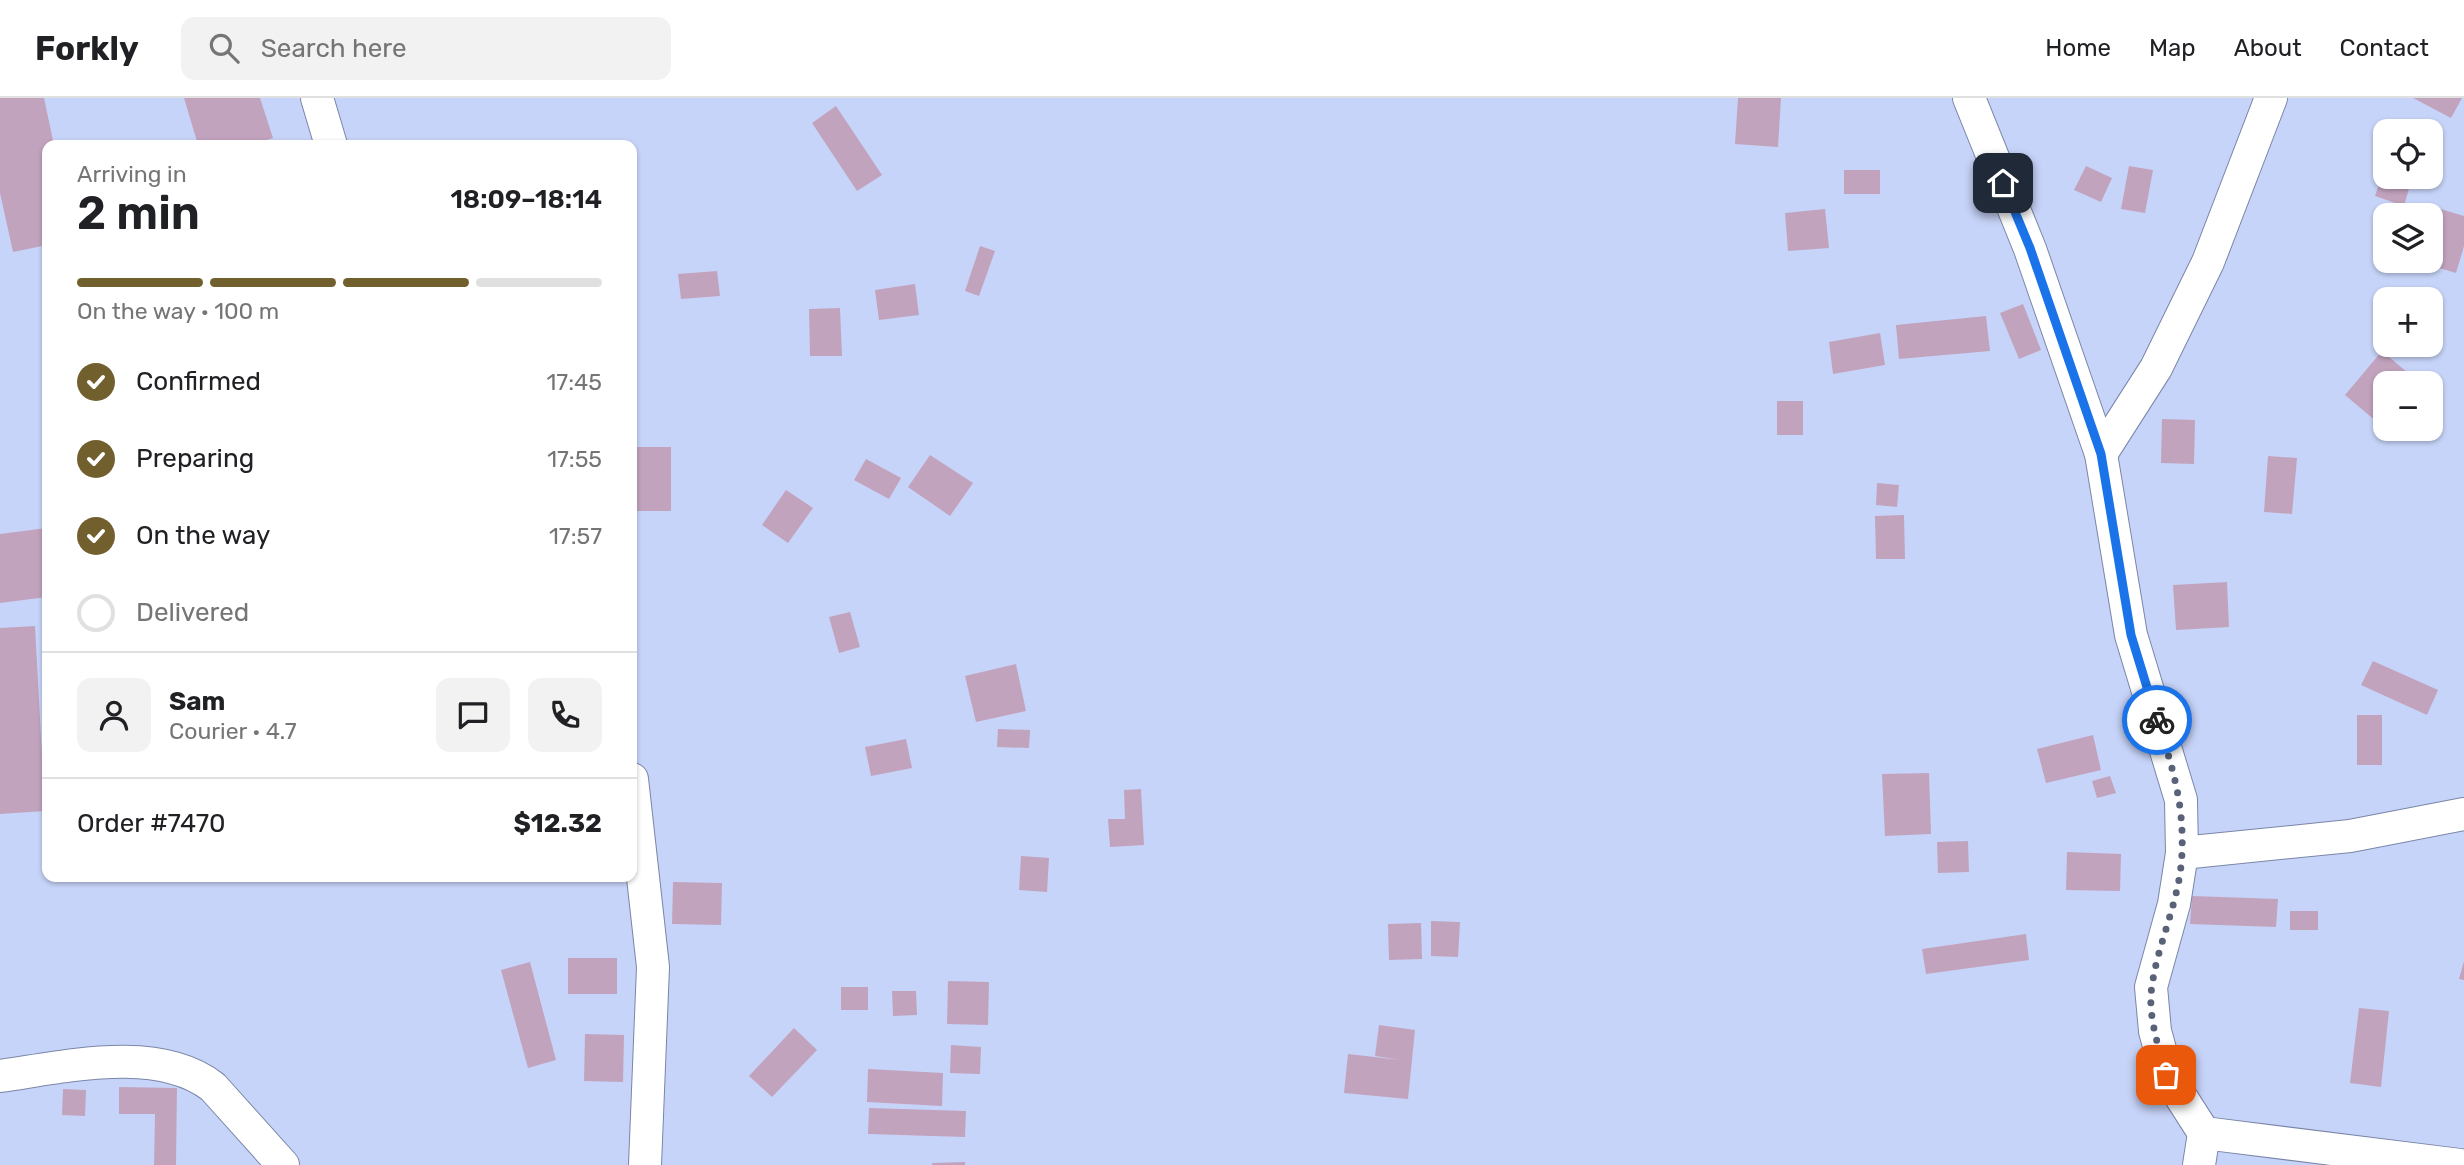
<!DOCTYPE html>
<meta charset="utf-8">
<style>
:root{--surface:#fff;--page:#f2f2f2;--text:#202124;--muted:#757577;--line:#e0e0e0;--accent:#715f2d}
body{margin:0;font-family:Rubik,sans-serif;background:var(--page);color:var(--text);height:100vh;display:flex;flex-direction:column;font-size:26px;white-space:nowrap}
*{box-sizing:border-box;margin:0}
p{font-size:23px;color:var(--muted)}
.icon{flex:none;width:38px;height:38px;fill:none;stroke:currentColor;stroke-width:2;stroke-linecap:round;stroke-linejoin:round}
.map{position:relative;flex:1;overflow:hidden}
.details{position:absolute;left:42px;top:42px;width:595px;height:742px;display:flex;flex-direction:column;background:var(--surface);border-radius:14px;box-shadow:0 2px 5px #0004}
.details>*{flex:none}
.buttons{position:absolute;left:2373px;top:21px;display:grid;gap:14px}
.buttons a{display:grid;place-items:center;width:70px;height:70px;border-radius:14px;background:var(--surface);box-shadow:0 2px 5px #0004;font-size:35px}
.pin{position:absolute;display:grid;place-items:center;width:60px;height:60px;color:#fff;margin:-30px;border-radius:14px;box-shadow:0 4px 10px #0006}
.courier{position:absolute;display:grid;place-items:center;width:70px;height:70px;margin:-35px;border:5px solid #1a73e8;border-radius:50%;background:#fff;color:#222;box-shadow:0 2px 9px #0007}
.summary em{font-style:normal;font-weight:600}
.summary div{display:flex;flex-direction:column-reverse}
.summary{display:flex;align-items:center;justify-content:space-between;height:119px;padding:0 35px}
h1{font-size:46px;font-weight:600;line-height:52px}
.bar{display:grid;grid-template-columns:repeat(4,1fr);gap:10px 7px;align-content:center;height:84px;padding:0 35px}
.bar i{height:9px;border-radius:5px;background:var(--line)}
.bar .on{background:var(--accent)}
.bar p{grid-column:span 4}
.line{display:flex;align-items:center;gap:18px;padding:0 35px;border-top:2px solid var(--line)}
.line div{flex:1}
.round{display:grid;place-items:center;flex:none;width:74px;height:74px;border-radius:14px;background:var(--page)}
ol{padding:0 35px;list-style:none}
li{display:flex;align-items:center;gap:21px;height:77px}
li p{margin-inline-start:auto}
li .icon{padding:7px;border-radius:50%;background:var(--accent);color:#fff;stroke-width:4}
li:last-child{color:var(--muted)}
li i{width:38px;height:38px;border:4px solid var(--line);border-radius:50%}
header{display:flex;align-items:center;gap:42px;box-sizing:border-box;height:98px;padding:0 35px;background:var(--surface);border-bottom:2px solid var(--line)}
header strong{font-size:33px}
nav{display:flex;gap:38px;margin-inline-start:auto;font-size:24px}
.search{width:490px;height:63px;background:var(--page);display:flex;align-items:center;gap:18px;box-sizing:border-box;padding:0 24px;border-radius:14px;color:var(--muted);font-size:26px}
.map>svg:first-child{display:block}
</style>
<header>
<strong>Forkly</strong>
<div class="search"><svg class="icon" aria-label="search" viewBox="0 0 24 24"><circle cx="10" cy="10" r="6"/><path d="M15 15l6 6"/></svg>Search here</div>
<nav><a>Home</a><a>Map</a><a>About</a><a>Contact</a></nav>
</header>
<div class="map">
<svg width="2464" height="1067" viewBox="0 0 2464 1067">
<rect width="100%" height="100%" fill="#c7d4f9"/>
<g fill="#c2a3be">
<polygon points="0,0 44,0 54,47 47,47 47,147 13,154 0,95"/>
<polygon points="184,0 260,0 273,40 250,47 198,47"/>
<polygon points="1738,0 1781,0 1778,49 1735,46"/>
<polygon points="2413,0 2462,0 2451,20"/>
<polygon points="836,8 882,77 857,93 812,25"/>
<polygon points="2086,68 2112,80 2101,104 2074,92"/>
<polygon points="2129,68 2153,72 2145,115 2121,111"/>
<polygon points="2385,68 2385,79 2412,80 2404,108 2375,98"/>
<rect x="1844" y="72" width="36" height="24"/>
<polygon points="2434,109 2464,118 2464,148 2456,175 2416,163 2431,163"/>
<polygon points="1825,111 1829,150 1788,153 1785,115"/>
<polygon points="980,148 995,153 979,198 965,193"/>
<polygon points="717,173 720,198 681,201 678,176"/>
<polygon points="915,186 919,217 879,222 875,192"/>
<polygon points="2023,206 2041,252 2019,261 2000,215"/>
<polygon points="840,210 842,258 810,258 809,211"/>
<polygon points="1986,218 1990,253 1899,261 1896,227"/>
<polygon points="1880,235 1885,267 1833,276 1829,244"/>
<polygon points="2382,253 2414,280 2410,285 2385,285 2385,314 2377,324 2345,297"/>
<rect x="1777" y="303" width="26" height="34"/>
<polygon points="2162,321 2195,322 2194,366 2161,365"/>
<rect x="632" y="349" width="39" height="64"/>
<polygon points="930,357 973,385 950,418 908,389"/>
<polygon points="2268,358 2297,360 2292,416 2264,414"/>
<polygon points="866,361 901,380 889,401 854,382"/>
<polygon points="1877,385 1899,387 1897,409 1876,407"/>
<polygon points="786,392 813,410 788,445 762,427"/>
<polygon points="1904,417 1905,461 1876,461 1875,418"/>
<polygon points="47,430 47,499 0,505 0,436"/>
<polygon points="2227,484 2229,529 2176,532 2173,487"/>
<polygon points="850,514 860,549 839,555 829,519"/>
<polygon points="35,528 45,713 0,716 0,530"/>
<polygon points="2373,563 2438,592 2427,617 2361,587"/>
<polygon points="1016,566 1026,613 976,624 965,578"/>
<rect x="2357" y="617" width="25" height="50"/>
<polygon points="998,631 1030,632 1029,650 997,649"/>
<polygon points="2093,637 2101,672 2046,685 2037,651"/>
<polygon points="906,641 912,670 871,678 865,649"/>
<polygon points="1929,675 1931,736 1885,738 1882,676"/>
<polygon points="2110,678 2116,695 2097,700 2092,683"/>
<polygon points="1141,691 1144,747 1110,749 1108,721 1125,721 1124,692"/>
<polygon points="1968,743 1969,774 1938,775 1937,744"/>
<polygon points="2067,754 2121,756 2120,793 2066,792"/>
<polygon points="1021,758 1049,760 1047,794 1019,792"/>
<polygon points="673,784 722,785 721,827 672,826"/>
<polygon points="2192,798 2278,801 2276,829 2190,826"/>
<rect x="2290" y="813" width="28" height="19"/>
<polygon points="1431,823 1460,824 1458,859 1431,858"/>
<polygon points="1421,825 1422,861 1389,862 1388,826"/>
<polygon points="2026,836 2029,862 1926,876 1922,851"/>
<rect x="568" y="860" width="49" height="36"/>
<polygon points="2464,863 2464,882 2459,881"/>
<polygon points="530,864 556,962 528,970 501,872"/>
<polygon points="948,883 989,884 988,927 947,926"/>
<rect x="841" y="889" width="27" height="23"/>
<polygon points="892,893 916,893 917,917 893,918"/>
<polygon points="2359,910 2389,913 2381,989 2350,985"/>
<polygon points="1379,927 1415,932 1408,1001 1344,995 1348,956 1401,962 1375,958"/>
<polygon points="794,930 817,952 772,999 749,978"/>
<polygon points="585,936 624,937 623,984 584,983"/>
<polygon points="951,947 981,949 980,976 950,975"/>
<polygon points="868,971 943,975 942,1008 867,1004"/>
<polygon points="119,989 177,990 176,1067 154,1067 155,1016 119,1016"/>
<polygon points="63,991 86,992 85,1018 62,1017"/>
<polygon points="869,1010 966,1013 965,1039 868,1036"/>
<polygon points="965,1064 965,1067 932,1067 932,1065"/>
</g>
<g fill="none" stroke-linecap="round" stroke-linejoin="round">
<defs>
<g id="street">
<polyline points="317,0 331,47"/>
<polyline points="1969,0 2030,151 2101,356 2131,537 2181,702 2182,755 2174,806 2151,889 2155,933 2167,977 2204,1035 2199,1067"/>
<polyline points="2101,356 2156,270 2208,164 2271,0"/>
<polyline points="632,681 653,869 645,1067"/>
<polyline points="2182,755 2350,738 2464,716"/>
<path d="M0 978C64 969 158 946 213 989L283 1067"/>
<polyline points="2204,1035 2460,1067"/>
</g>
</defs>
<use href="#street" stroke="#7a86a7" stroke-width="34"/>
<use href="#street" stroke="#fff" stroke-width="32"/>
</g>
<g fill="none" stroke-linecap="round" stroke-linejoin="round">
<path stroke="#5a6278" stroke-width="7" stroke-dasharray="0 12.6" d="M2157 622C2172 666 2184 706 2182 753 2181 801 2158 843 2152 888 2147 916 2159 950 2166 977"/>
<polyline stroke="#1a73e8" stroke-width="9" points="2003,85 2030,150 2101,356 2131,537 2157,622"/>
</g>
</svg>
<div class="buttons">
<a><svg class="icon" aria-label="locate" viewBox="0 0 24 24"><circle cx="12" cy="12" r="6"/><path d="M12 2v4M12 18v4M2 12h4M18 12h4"/></svg></a>
<a><svg class="icon" aria-label="layers" viewBox="0 0 24 24"><path d="M12 4l9 5-9 5-9-5zM3 14l9 5 9-5"/></svg></a>
<a>+</a>
<a>−</a>
</div>
<div class="pin" style="left:2166px;top:977px;background:#ea580c"><svg class="icon" aria-label="bag" viewBox="0 0 24 24"><path d="M5 8h14l-1 12H6zM9 8a3 3 0 0 1 6 0"/></svg></div>
<div class="pin" style="left:2003px;top:85px;background:#1f2937"><svg class="icon" aria-label="home" viewBox="0 0 24 24"><path d="M3 11l9-7 9 7M6 9v11h12V9"/></svg></div>
<div class="courier" style="left:2157px;top:622px"><svg class="icon" aria-label="bike" viewBox="0 0 24 24"><circle cx="6" cy="16" r="4"/><circle cx="18" cy="16" r="4"/><path d="M6 16l4-8h5l3 8M10 8l3 8H6M13 5h3"/></svg></div>
<section class="details">
<div class="summary"><div><h1>2 min</h1><p>Arriving in</p></div><em>18:09–18:14</em></div>
<div class="bar"><i class="on"></i><i class="on"></i><i class="on"></i><i></i><p>On the way · 100 m</p></div>
<ol>
<li><svg class="icon" aria-label="check" viewBox="0 0 24 24"><path d="M5 12l5 5 9-10"/></svg>Confirmed<p>17:45</p></li>
<li><svg class="icon" aria-label="check" viewBox="0 0 24 24"><path d="M5 12l5 5 9-10"/></svg>Preparing<p>17:55</p></li>
<li><svg class="icon" aria-label="check" viewBox="0 0 24 24"><path d="M5 12l5 5 9-10"/></svg>On the way<p>17:57</p></li>
<li><i></i>Delivered</li>
</ol>
<div class="line" style="height:126px"><a class="round"><svg class="icon" aria-label="person" viewBox="0 0 24 24"><circle cx="12" cy="8" r="4"/><path d="M4 21q1-7 8-7t8 7"/></svg></a><div><b>Sam</b><p>Courier · 4.7</p></div><a class="round"><svg class="icon" aria-label="chat" viewBox="0 0 24 24"><path d="M4 5h16v11H9l-5 4z"/></svg></a><a class="round"><svg class="icon" aria-label="phone" viewBox="0 0 24 24"><path d="M5 4h4l2 5-3 2q2 4 5 5l2-3 5 2v4C11 20 4 13 5 4z"/></svg></a></div>
<div class="line" style="height:91px"><div>Order #7470</div><b>$12.32</b></div>
</section>
</div>
